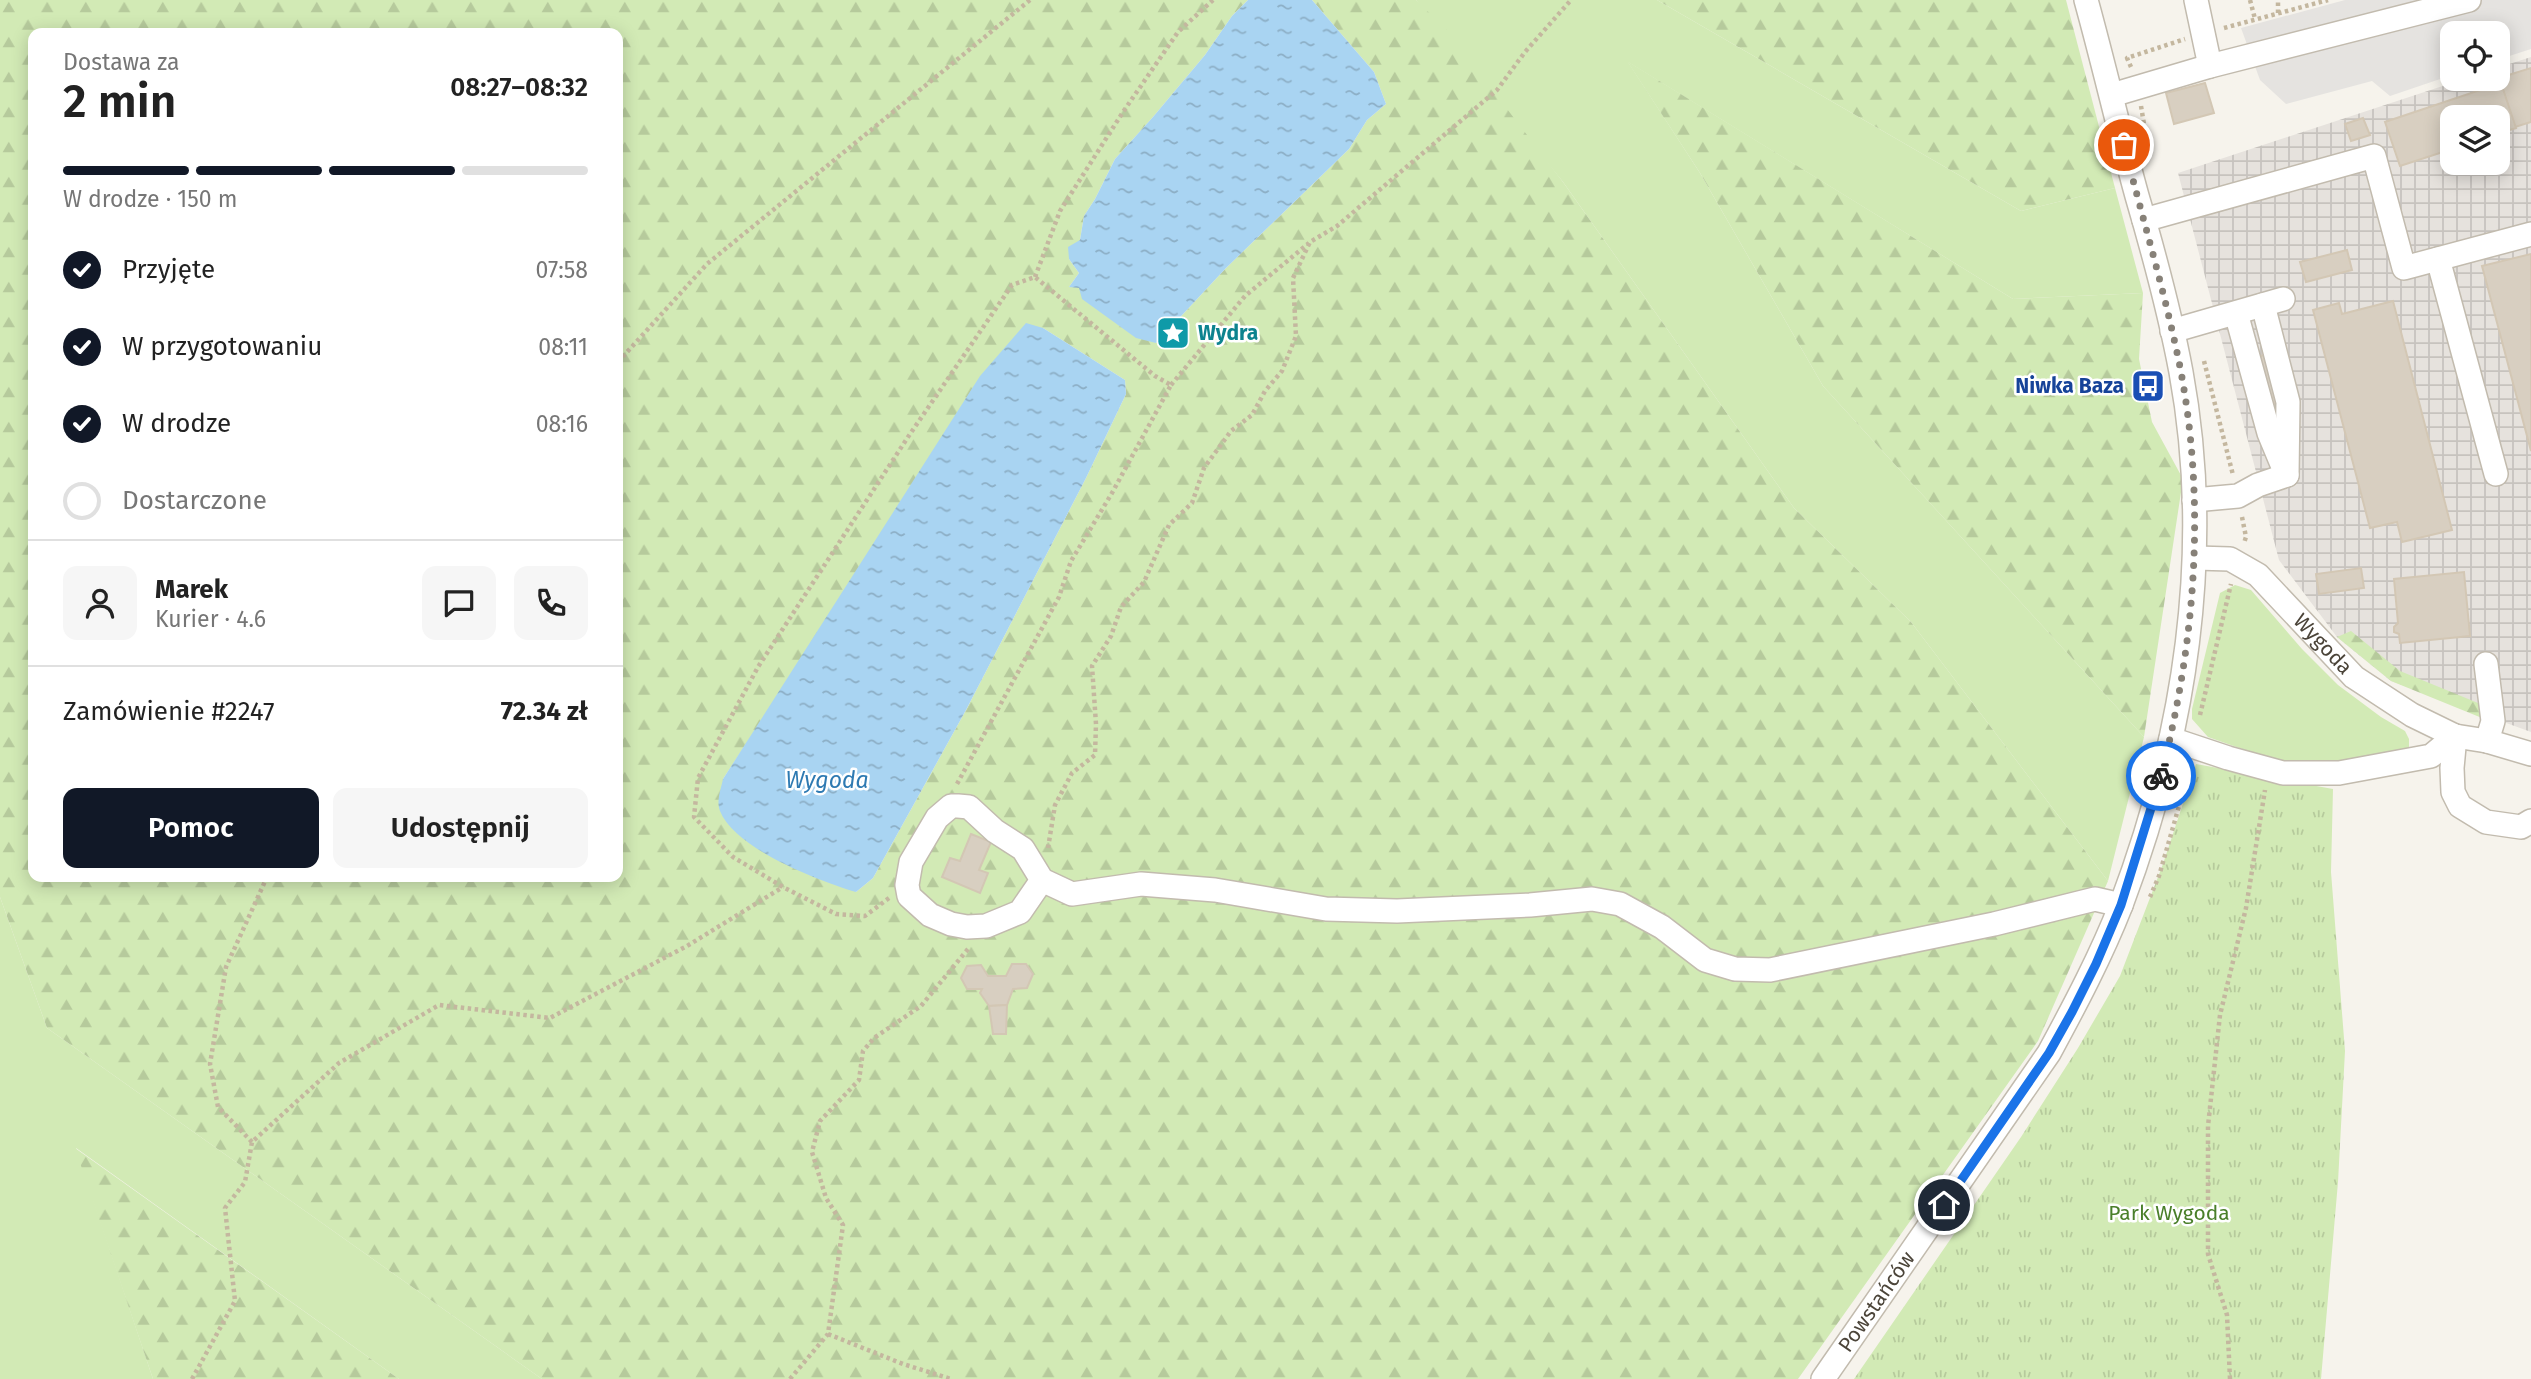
<!DOCTYPE html>
<html lang="pl">
<meta charset="utf-8">
<style>
:root{--surface:#fff;--page:#f6f6f6;--text:#222;--muted:#767676;--line:#e0e0e0;--accent:#111827}
body{margin:0;font-family:"Fira Sans",sans-serif;background:var(--page);color:var(--text);height:100vh;display:flex;flex-direction:column;font-size:26px;white-space:nowrap}
*{box-sizing:border-box;margin:0}
p{font-size:23px;color:var(--muted)}
.icon{flex:none;width:38px;height:38px;fill:none;stroke:currentColor;stroke-width:2;stroke-linecap:round;stroke-linejoin:round}
.map{position:relative;flex:1;overflow:hidden}
.drawer{position:absolute;left:28px;top:28px;width:595px;height:854px;display:flex;flex-direction:column;background:var(--surface);border-radius:14px;box-shadow:0 4px 18px #0003}
.drawer>*{flex:none}
.buttons{position:absolute;left:2440px;top:21px;display:grid;gap:14px}
.buttons a{display:grid;place-items:center;width:70px;height:70px;border-radius:14px;background:var(--surface);box-shadow:0 4px 18px #0003;font-size:35px}
.pin{position:absolute;display:grid;place-items:center;width:60px;height:60px;color:#fff;margin:-30px;border:4px solid #fff;border-radius:50%;box-shadow:0 2px 7px #0007}
.courier{position:absolute;display:grid;place-items:center;width:70px;height:70px;margin:-35px;border:5px solid #1a73e8;border-radius:50%;background:#fff;color:#222;box-shadow:0 2px 9px #0007}
.head em{font-style:normal;font-weight:600}
.head div{display:flex;flex-direction:column-reverse}
.head{display:flex;align-items:center;justify-content:space-between;height:119px;padding:0 35px}
h1{font-size:46px;font-weight:600;line-height:52px}
.bar{display:grid;grid-template-columns:repeat(4,1fr);gap:10px 7px;align-content:center;height:84px;padding:0 35px}
.bar i{height:9px;border-radius:5px;background:var(--line)}
.bar .active{background:var(--accent)}
.bar p{grid-column:span 4}
.line{display:flex;align-items:center;gap:18px;padding:0 35px;border-top:2px solid var(--line)}
.line div{flex:1}
.round{display:grid;place-items:center;flex:none;width:74px;height:74px;border-radius:14px;background:var(--page)}
ol{padding:0 35px;list-style:none}
li{display:flex;align-items:center;gap:21px;height:77px}
li p{margin-inline-start:auto}
li .icon{padding:7px;border-radius:50%;background:var(--accent);color:#fff;stroke-width:4}
li:last-child{color:var(--muted)}
li i{width:38px;height:38px;border:4px solid var(--line);border-radius:50%}
.cta{display:flex;gap:14px;margin-top:auto;padding:14px 35px}
.cta a{flex:1;height:80px;border-radius:14px;background:var(--accent);color:#fff;font-size:28px;font-weight:600;line-height:80px;text-align:center}
.cta a+a{background:var(--page);color:var(--text)}
.map>svg:first-child{display:block}
</style>
<div class="map">
<svg width="2531" height="1379" viewBox="0 0 2531 1379">
<defs>
<pattern id="industrial-grid" width="8" height="8" patternUnits="userSpaceOnUse" patternTransform="scale(1.75)"><rect width="8" height="8" fill="#e6e2dd"/><path d="M0 4h8M4 0v8" fill="none" stroke="#c7c3be"/></pattern>
<pattern id="forest-firs" width="22" height="20" patternUnits="userSpaceOnUse" patternTransform="scale(1.75)"><rect width="22" height="20" fill="#d2eab5"/><path d="M5 1l3.5 6h-7zM16 11l3.5 6h-7z" fill="#b6ca9c"/></pattern>
<pattern id="park-tufts" width="24" height="20" patternUnits="userSpaceOnUse" patternTransform="scale(1.75)"><rect width="24" height="20" fill="#d2eab5"/><path d="M3 7l-1-3M5 7V3M7 7l1-3M15 17l-1-3M17 17v-4M19 17l1-3" fill="none" stroke="#b6ca9c"/></pattern>
<pattern id="water-ripples" width="26" height="14" patternUnits="userSpaceOnUse" patternTransform="scale(1.75)"><rect width="26" height="14" fill="#a9d4f2"/><path d="M2 4q2-2 4 0t4 0M15 11q2-2 4 0t4 0" fill="none" stroke="#8caec5"/></pattern>
</defs>
<rect width="100%" height="100%" fill="#f6f3ec"/>
<path fill="url(#industrial-grid)" fill-rule="evenodd" d="M2531 57V732L2391 681 2337 637 2279 560 2178 173 2464 79H2497V68ZM2452 117H2497V163H2452Z"/>
<g fill="#d2eab5">
<polygon points="1416,0 1657,0 2021,211 2115,188 2143,293 2013,299 1628,62 1700,173 1823,386 2144,737 2108,881 1911,622 1794,508 1563,182"/>
<polygon points="2235,585 2251,590 2302,649 2338,685 2381,717 2405,731 2409,739 2409,747 2405,754 2308,765 2282,763 2208,737 2192,719 2192,709 2220,593"/>
<polygon points="0,897 47,1028 542,1379 399,1379 76,1148 153,1379 0,1379"/>
</g>
<g fill="url(#forest-firs)" fill-rule="evenodd">
<path d="M0 0H1248L1232 16 1205 55 1153 117 1115 159 1095 199 1084 216 1080 240 1069 259 1079 273 1069 287H1079L1156 343 1226 268 1349 149 1367 120 1386 104 1374 72 1312 0H1416L1445 28 1563 182 1794 508 1911 622 2108 881 2038 1041 1798 1379H542L47 1028 0 897ZM33 33H618V877H33ZM1043 328 1125 380 1126 394 1086 478 966 710 873 878 856 892 723 779 797 666Z"/>
<polygon points="1657,0 2066,0 2115,188 2021,211"/>
<polygon points="1627,61 2013,299 2143,293 2139,359 2152,422 2183,479 2144,737 1823,386 1700,173"/>
<polygon points="2351,631 2400,671 2478,703 2482,718 2391,681 2337,637"/>
<polygon points="75,1148 399,1379 153,1379"/>
</g>
<polygon fill="url(#park-tufts)" points="2196,764 2333,789 2331,872 2345,1051 2338,1182 2321,1379 1854,1379 2021,1137 2078,1048 2120,976 2163,864"/>
<polygon fill="#e5e3e0" points="2345,0 2531,0 2531,49 2497,60 2497,33 2452,33 2452,75 2390,96 2372,81 2286,104 2260,80 2241,28"/>
<g fill="url(#water-ripples)">
<polygon points="1248,0 1312,0 1374,72 1386,104 1367,120 1349,149 1226,268 1156,343 1136,338 1082,299 1079,288 1069,287 1079,273 1069,259 1068,247 1080,240 1084,216 1095,199 1115,159 1153,117 1205,55 1232,16"/>
<path d="M1026 323 1043 328 1125 380 1126 394 1086 478 966 710 873 878 856 892C819 881 735 849 720 811 716 801 721 789 723 779L980 376Z"/>
</g>
<g fill="#d8cfc1" stroke="#d3c7b4" stroke-width="2">
<polygon points="2531,68 2531,122 2515,127 2499,78"/>
<polygon points="2205,83 2214,113 2174,124 2166,93"/>
<polygon points="2501,83 2516,128 2497,134 2497,117 2452,117 2452,149 2400,166 2385,122"/>
<polygon points="2363,118 2370,135 2351,141 2345,124"/>
<polygon points="2347,250 2352,270 2306,282 2300,262"/>
<polygon points="2531,254 2531,451 2482,266"/>
<polygon points="2393,301 2452,530 2402,542 2397,522 2370,528 2313,310 2339,303 2342,314"/>
<polygon points="2264,355 2277,403 2264,406 2251,359"/>
<polygon points="2361,568 2364,588 2319,594 2316,574"/>
<polygon points="2464,572 2470,636 2400,643 2399,634 2394,632 2394,627 2398,623 2394,579"/>
<polygon points="971,834 991,842 979,870 988,873 980,893 942,877 950,858 960,861"/>
<polygon points="1012,964 1026,964 1033,974 1027,988 1013,989 1007,1005 989,1006 980,993 982,989 967,989 961,978 967,966 981,965 988,976 1006,976"/>
<polygon points="1007,1005 1006,1034 993,1034 989,1006"/>
</g>
<g fill="none" stroke-linecap="round" stroke-linejoin="round">
<defs>
<g id="minor">
<polyline points="2196,0 2210,66"/>
<polyline points="2112,95 2210,66 2469,0"/>
<polyline points="2144,220 2374,156 2404,268 2531,234"/>
<polyline points="2438,259 2496,474"/>
<polyline points="2263,305 2288,402 2287,475"/>
<polyline points="2236,313 2269,433 2284,469"/>
<polyline points="2172,331 2283,299"/>
<polyline points="2194,500 2238,496 2258,485 2287,475"/>
<path id="s1" d="M2196 558 2230 559 2258 575 2354 677 2412 715 2455 736 2487 741 2531 754"/>
<polyline points="2486,664 2493,721 2487,741"/>
<polyline points="2455,736 2452,768 2453,792 2460,806 2486,822 2521,827 2531,821"/>
<polyline points="2171,739 2228,758 2283,773 2339,773 2431,756 2455,736"/>
<polyline points="1042,880 1020,912 986,926 967,927 951,924 930,915 909,896 907,885 911,862 937,818 951,806 958,806 969,807 995,831 1023,849 1042,880 1072,894 1141,884 1215,890 1326,909 1397,911 1530,905 1592,899 1620,904 1662,927 1705,960 1735,969 1770,970 1994,924 2095,899 2121,905"/>
<path id="s2" d="M1823 1379 2049 1053C2075 1005 2101 956 2121 905 2185 736 2214 552 2181 372 2170 313 2154 254 2137 196 2119 131 2104 65 2086 0"/>
</g>
</defs>
<use href="#minor" stroke="#c2bbae" stroke-width="26"/>
<g stroke="#c4b79f" stroke-width="4.5" stroke-dasharray="3.5 3.5" stroke-linecap="butt">
<polyline points="2250,0 2255,19"/>
<polyline points="2278,13 2278,0"/>
<polyline points="2224,28 2328,0"/>
<polyline points="2131,67 2127,58 2185,39"/>
<polyline points="2141,106 2146,136"/>
<polyline points="1035,277 1060,211 1123,112 1178,32 1213,0"/>
<polyline points="2204,361 2233,475"/>
<polyline points="618,362 707,264 1030,0"/>
<polyline points="1171,385 1245,296 1309,243"/>
<polyline points="2242,517 2246,537 2244,543"/>
<polyline points="2200,715 2231,584"/>
<polyline points="1048,848 1055,805 1072,773 1095,755 1096,724 1092,666 1111,636 1121,607 1144,582 1169,525 1192,503 1204,468 1231,431 1252,415 1265,391 1282,371 1296,336 1293,278 1310,242 1337,226 1497,90 1525,52 1571,0"/>
<polyline points="2150,897 2159,876 2190,768"/>
<polyline points="889,898 865,916 836,914 783,887 733,857 694,817 698,778 758,667 908,437 1012,285 1035,277 1155,376 1171,385 1112,493 1071,561 1059,597 957,784"/>
<polyline points="252,1142 218,1107 210,1064 226,967 267,877"/>
<polyline points="828,1334 903,1364 951,1379"/>
<polyline points="192,1379 235,1301 225,1208 245,1182 252,1142 339,1063 439,1005 550,1018 687,946 783,887"/>
<polyline points="790,1379 828,1334 843,1225 826,1198 812,1152 820,1121 859,1080 863,1051 874,1038 921,1006 968,949"/>
<polyline points="2230,1379 2227,1315 2208,1254 2208,1126 2220,1015 2246,908 2265,790"/>
</g>
<use href="#minor" stroke="#fff" stroke-width="23"/>
</g>
<g fill="none" stroke-linecap="round" stroke-linejoin="round">
<path stroke="#878178" stroke-width="7" stroke-dasharray="0 12.6" d="M2124 145C2143 221 2166 295 2181 372 2206 507 2195 643 2161 776"/>
<polyline stroke="#1a73e8" stroke-width="9" points="1944,1205 2049,1053 2072,1012 2096,964 2121,905 2161,776"/>
</g>
<defs>
<symbol id="sight-square" viewBox="-11 -11 22 22"><rect x="-9" y="-9" width="18" height="18" rx="4" fill="#0f9aa8" stroke="#fff"/><path d="M0-6L1.8-2.2L6-1.7L2.9 1.2L3.7 5.4L0 3.3L-3.7 5.4L-2.9 1.2L-6-1.7L-1.8-2.2Z" fill="#fff"/></symbol>
<symbol id="bus-square" viewBox="-11 -11 22 22"><rect x="-9" y="-9" width="18" height="18" rx="4" fill="#1a4fb4" stroke="#fff"/><path d="M-5-6H5V4H4V6H2V4H-2V6H-4V4H-5ZM-3.5-4V0h7V-4ZM-3.5 1.2v1.5H-2V1.2ZM2 1.2v1.5H3.5V1.2Z" fill="#fff"/></symbol>
</defs>
<g fill-rule="evenodd">
<use href="#sight-square" x="1154" y="314" width="38" height="38"/>
<use href="#bus-square" x="2129" y="367" width="38" height="38"/>
</g>
<g text-anchor="middle" dominant-baseline="central" stroke-width="5" stroke-linejoin="round" paint-order="stroke">
<g font-size="21" font-weight="bold" fill="#0d838f" stroke="#fff" text-anchor="start">
<text x="1198" y="333">Wydra</text>
</g>
<g font-size="21" font-weight="bold" fill="#164399" stroke="#fff" text-anchor="end">
<text x="2124" y="386">Niwka Baza</text>
</g>
<g font-size="21" fill="#4b4439" stroke="#fff">
<text stroke="none"><textPath href="#s1" startOffset="161">Wygoda</textPath></text>
<text stroke="none"><textPath href="#s2" startOffset="94">Powstańców</textPath></text>
</g>
<g font-size="21" fill="#4a7f2a" stroke="#fff">
<text x="2169" y="1213">Park Wygoda</text>
</g>
<g font-size="23" font-style="italic" fill="#2e7ab2" stroke="#fff">
<text x="827" y="780">Wygoda</text>
</g>
</g>
</svg>
<div class="buttons">
<a><svg class="icon" aria-label="locate" viewBox="0 0 24 24"><circle cx="12" cy="12" r="6"/><path d="M12 2v4M12 18v4M2 12h4M18 12h4"/></svg></a>
<a><svg class="icon" aria-label="layers" viewBox="0 0 24 24"><path d="M12 4l9 5-9 5-9-5zM3 14l9 5 9-5"/></svg></a>
</div>
<div class="pin" style="left:2124px;top:145px;background:#ea580c"><svg class="icon" aria-label="bag" viewBox="0 0 24 24"><path d="M5 8h14l-1 12H6zM9 8a3 3 0 0 1 6 0"/></svg></div>
<div class="pin" style="left:1944px;top:1205px;background:#1f2937"><svg class="icon" aria-label="home" viewBox="0 0 24 24"><path d="M3 11l9-7 9 7M6 9v11h12V9"/></svg></div>
<div class="courier" style="left:2161px;top:776px"><svg class="icon" aria-label="bike" viewBox="0 0 24 24"><circle cx="6" cy="16" r="4"/><circle cx="18" cy="16" r="4"/><path d="M6 16l4-8h5l3 8M10 8l3 8H6M13 5h3"/></svg></div>
<section class="drawer">
<div class="head"><div><h1>2 min</h1><p>Dostawa za</p></div><em>08:27–08:32</em></div>
<div class="bar"><i class="active"></i><i class="active"></i><i class="active"></i><i></i><p>W drodze · 150 m</p></div>
<ol>
<li><svg class="icon" aria-label="check" viewBox="0 0 24 24"><path d="M5 12l5 5 9-10"/></svg>Przyjęte<p>07:58</p></li>
<li><svg class="icon" aria-label="check" viewBox="0 0 24 24"><path d="M5 12l5 5 9-10"/></svg>W przygotowaniu<p>08:11</p></li>
<li><svg class="icon" aria-label="check" viewBox="0 0 24 24"><path d="M5 12l5 5 9-10"/></svg>W drodze<p>08:16</p></li>
<li><i></i>Dostarczone</li>
</ol>
<div class="line" style="height:126px"><a class="round"><svg class="icon" aria-label="person" viewBox="0 0 24 24"><circle cx="12" cy="8" r="4"/><path d="M4 21q1-7 8-7t8 7"/></svg></a><div><b>Marek</b><p>Kurier · 4.6</p></div><a class="round"><svg class="icon" aria-label="chat" viewBox="0 0 24 24"><path d="M4 5h16v11H9l-5 4z"/></svg></a><a class="round"><svg class="icon" aria-label="phone" viewBox="0 0 24 24"><path d="M5 4h4l2 5-3 2q2 4 5 5l2-3 5 2v4C11 20 4 13 5 4z"/></svg></a></div>
<div class="line" style="height:91px"><div>Zamówienie #2247</div><b>72.34 zł</b></div>
<div class="cta"><a>Pomoc</a><a>Udostępnij</a></div>
</section>
</div>
